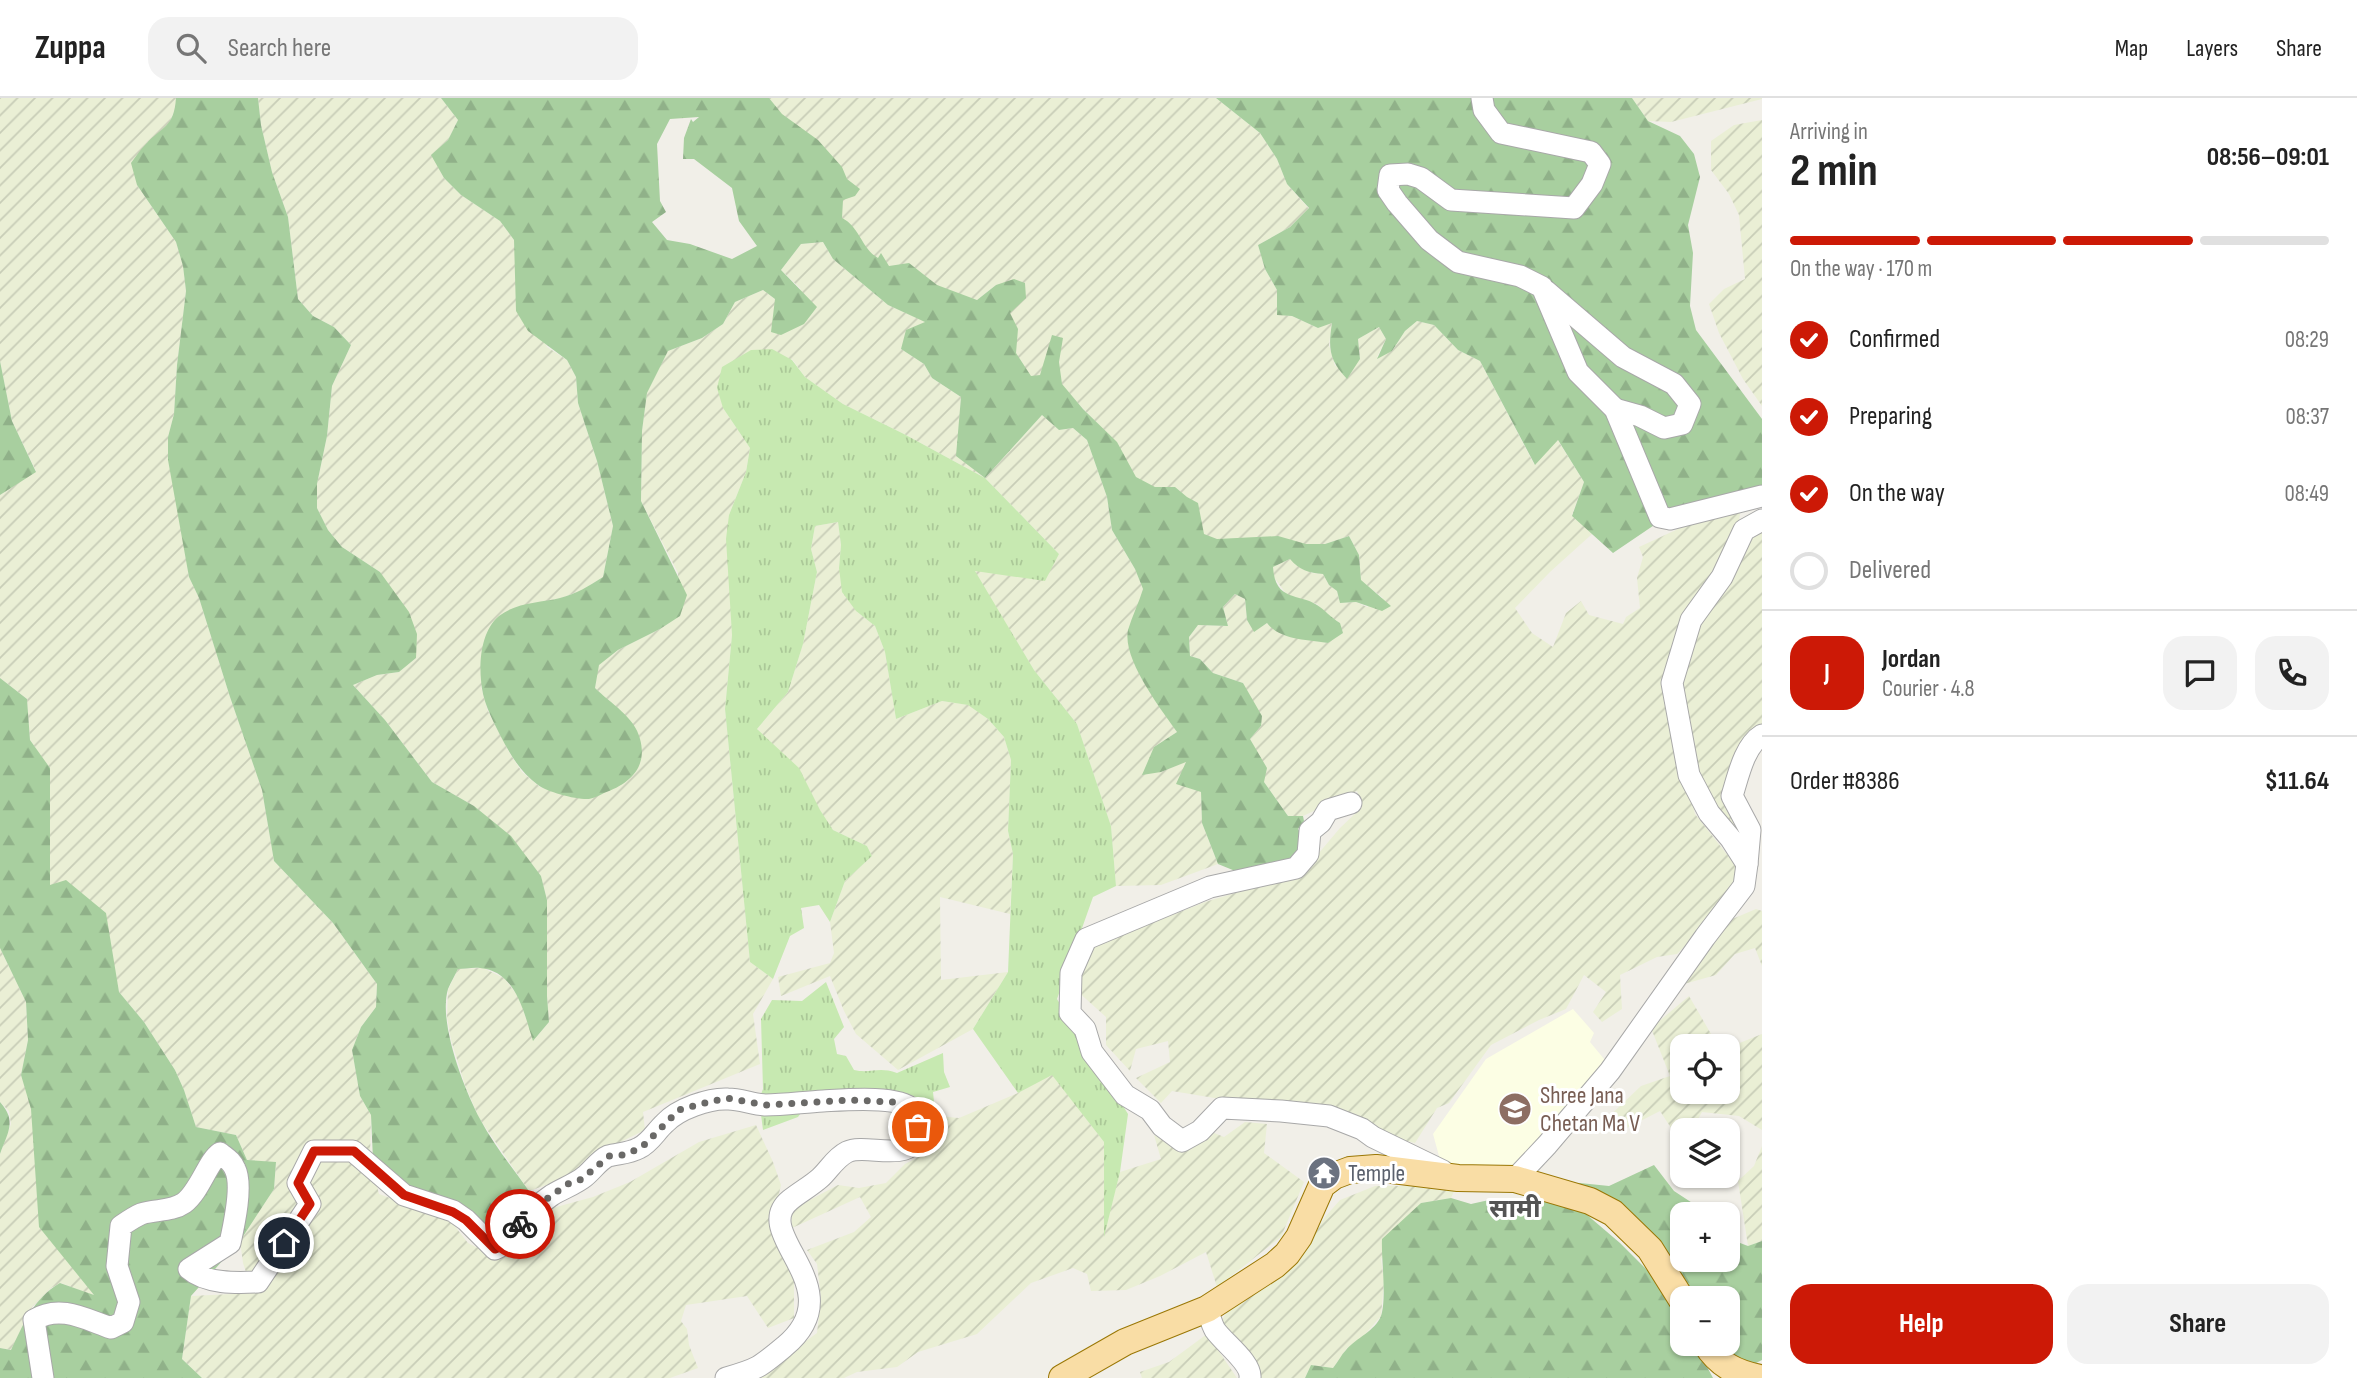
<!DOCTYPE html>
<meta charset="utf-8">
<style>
:root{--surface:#fff;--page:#f2f2f2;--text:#222;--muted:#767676;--line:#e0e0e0;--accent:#cc1906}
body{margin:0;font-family:"Sofia Sans Condensed","Noto Sans Devanagari",sans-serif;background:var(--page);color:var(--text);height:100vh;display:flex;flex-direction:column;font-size:26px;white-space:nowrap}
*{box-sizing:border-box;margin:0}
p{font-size:23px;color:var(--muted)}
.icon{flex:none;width:38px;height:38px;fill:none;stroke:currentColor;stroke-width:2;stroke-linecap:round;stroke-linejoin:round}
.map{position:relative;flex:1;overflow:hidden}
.sheet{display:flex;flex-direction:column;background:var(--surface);width:595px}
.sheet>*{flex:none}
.fabs{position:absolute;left:1670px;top:936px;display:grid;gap:14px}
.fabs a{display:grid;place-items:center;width:70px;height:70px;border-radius:14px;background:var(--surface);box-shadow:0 2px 5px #0004;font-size:35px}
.pin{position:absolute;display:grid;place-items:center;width:60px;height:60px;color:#fff;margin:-30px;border:4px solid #fff;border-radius:50%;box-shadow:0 2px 7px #0007}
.courier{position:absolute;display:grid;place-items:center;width:70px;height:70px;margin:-35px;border:5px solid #cc1906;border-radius:50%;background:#fff;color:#222;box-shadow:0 2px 9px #0007}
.summary em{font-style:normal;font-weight:700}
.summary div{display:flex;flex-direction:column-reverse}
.summary{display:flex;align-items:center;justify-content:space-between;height:119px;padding:0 28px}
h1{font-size:46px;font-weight:700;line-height:52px}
.bar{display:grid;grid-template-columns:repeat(4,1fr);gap:10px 7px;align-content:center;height:84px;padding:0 28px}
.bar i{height:9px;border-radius:5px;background:var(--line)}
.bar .active{background:var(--accent)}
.bar p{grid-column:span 4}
.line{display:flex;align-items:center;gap:18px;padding:0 28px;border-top:2px solid var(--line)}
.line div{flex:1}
.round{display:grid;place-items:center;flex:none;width:74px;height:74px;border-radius:21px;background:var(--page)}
ol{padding:0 28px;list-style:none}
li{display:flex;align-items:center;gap:21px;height:77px}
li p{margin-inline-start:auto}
li .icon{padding:7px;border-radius:50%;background:var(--accent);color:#fff;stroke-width:4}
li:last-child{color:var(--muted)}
li i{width:38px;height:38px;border:4px solid var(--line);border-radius:50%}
.button{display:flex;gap:14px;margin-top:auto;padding:14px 28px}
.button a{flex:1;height:80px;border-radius:21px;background:var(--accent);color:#fff;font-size:28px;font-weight:700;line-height:80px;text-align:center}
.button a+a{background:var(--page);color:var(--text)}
header{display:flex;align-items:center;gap:42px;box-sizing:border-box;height:98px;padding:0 35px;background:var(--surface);border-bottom:2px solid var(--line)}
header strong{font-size:33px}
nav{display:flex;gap:38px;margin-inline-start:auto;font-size:24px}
.search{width:490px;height:63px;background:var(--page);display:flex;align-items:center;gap:18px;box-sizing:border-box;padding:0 24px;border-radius:21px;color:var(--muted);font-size:26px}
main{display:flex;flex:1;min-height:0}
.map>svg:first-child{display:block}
</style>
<header>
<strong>Zuppa</strong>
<div class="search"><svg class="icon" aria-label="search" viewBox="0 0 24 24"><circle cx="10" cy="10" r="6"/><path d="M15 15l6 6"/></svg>Search here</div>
<nav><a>Map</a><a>Layers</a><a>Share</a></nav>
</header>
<main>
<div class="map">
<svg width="1762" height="1280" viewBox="0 0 1762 1280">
<defs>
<pattern id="farmland-furrows" width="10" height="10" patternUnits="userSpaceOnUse" patternTransform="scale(1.75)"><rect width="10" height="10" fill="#eaefd5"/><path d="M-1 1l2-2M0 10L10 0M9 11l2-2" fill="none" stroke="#c8cdb7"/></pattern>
<pattern id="grass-tufts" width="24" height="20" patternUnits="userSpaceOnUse" patternTransform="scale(1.75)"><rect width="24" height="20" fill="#c7e9b1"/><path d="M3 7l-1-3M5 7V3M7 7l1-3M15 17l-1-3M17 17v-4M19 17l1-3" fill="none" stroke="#abc898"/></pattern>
<pattern id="forest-firs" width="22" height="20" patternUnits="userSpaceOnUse" patternTransform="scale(1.75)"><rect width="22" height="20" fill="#a8cf9f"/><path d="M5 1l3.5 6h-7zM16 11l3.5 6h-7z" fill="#90b189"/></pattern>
</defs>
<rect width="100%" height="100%" fill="#f1efe8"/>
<polygon fill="#fcfee4" points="1573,911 1594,935 1590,944 1609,967 1534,1073 1442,1069 1433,1036 1486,961"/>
<g fill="url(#farmland-furrows)">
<polygon points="0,0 176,0 176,9 167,30 147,45 137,87 176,144 183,167 186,193 177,267 174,316 168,339 189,479 199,500 230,599 262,692 274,763 333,825 377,886 376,909 361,929 352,952 360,998 371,1017 370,1061 379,1096 450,1122 468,1145 498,1160 545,1112 593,1099 630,1084 699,1044 756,1027 773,1064 781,1087 771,1131 794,1169 794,1220 768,1230 747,1198 686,1207 681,1223 687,1231 689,1247 698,1270 670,1280 202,1280 182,1261 191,1198 253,1195 243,1165 240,1143 274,1091 276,1065 247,1062 236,1037 196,1029 184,992 175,972 144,924 119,894 113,866 50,788 50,671 30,642 27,601 0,580 0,397 36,373 12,323 0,263"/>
<polygon points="258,0 441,0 458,22 448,42 432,57 444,80 461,97 500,123 514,142 516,165 547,249 567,262 576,279 578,305 597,363 613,428 603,479 583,492 561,500 517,509 481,589 488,613 509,654 522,674 540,689 565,697 610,605 595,590 598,567 618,552 660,531 679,518 678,475 641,403 642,333 647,294 658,272 668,253 702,240 723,226 735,204 763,192 775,201 801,191 781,172 801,146 823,144 833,161 888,207 926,224 901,251 924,266 932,280 961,299 957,358 985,380 1042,317 1059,332 1073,330 1087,342 1107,399 1112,432 1135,471 1143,491 1138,509 1141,580 1177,634 1154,649 1161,674 1187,663 1201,693 1202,725 1218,766 1161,787 1116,788 1111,728 1077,626 1034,572 974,473 1059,456 985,380 904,336 843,306 805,279 792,261 723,310 750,350 746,374 729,417 732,537 725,611 750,864 773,881 753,916 760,966 643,1014 645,1032 592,1058 567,1080 529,1093 479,1020 465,987 451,942 447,919 448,892 458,871 483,870 504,880 518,898 534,942 549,924 547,898 547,802 541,778 474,708 432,684 385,622 353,587 377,577 399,574 416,560 380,474 342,449 328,432 317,410 317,386 327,338 332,288 351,247 334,229 313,218 298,201 288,119 272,74 261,27"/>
<polygon points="683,0 1216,0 1260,35 1277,61 1287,86 1309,111 1290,129 1258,147 1265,171 1277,192 1277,216 1292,218 1318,230 1332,224 1329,247 1335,268 1360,261 1358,241 1379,229 1386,241 1377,259 1392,253 1405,233 1417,223 1434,227 1458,252 1480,263 1534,366 1557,341 1584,384 1572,417 1592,436 1550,474 1515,510 1532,535 1553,549 1566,515 1581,503 1589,517 1623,526 1626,519 1640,510 1637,480 1643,459 1639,449 1678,431 1741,410 1739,423 1722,465 1678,531 1687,680 1695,716 1741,774 1708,825 1677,856 1657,859 1620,877 1622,911 1602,924 1593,914 1606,894 1584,877 1566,911 1539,922 1491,947 1449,1005 1437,1010 1415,1045 1251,1006 1172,993 1161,1005 1136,980 1170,964 1168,943 1136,951 1130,973 1106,947 1106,919 1076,892 1091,845 1147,827 1205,804 1302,775 1340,730 1362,709 1357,693 1303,718 1288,718 1264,684 1255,651 1250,641 1261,628 1243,585 1213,575 1200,561 1190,558 1189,539 1198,527 1228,528 1223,509 1235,496 1245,501 1247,522 1254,533 1267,525 1284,537 1328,545 1340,525 1326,516 1317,506 1287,497 1273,478 1273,469 1290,461 1312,475 1323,476 1329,487 1337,493 1340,505 1356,504 1367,509 1383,500 1361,483 1359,457 1349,438 1325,446 1213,450 1135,398 1097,325 1072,299 1012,288 996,187 977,202 966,199 898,176 770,110 744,44"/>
<polygon points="1632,0 1762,0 1762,1 1671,24 1648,23"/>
<polygon points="1762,22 1762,308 1743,281 1719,235 1709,206 1724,191 1745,181 1739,117 1729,96 1711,72 1711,43 1734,27"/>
<polygon points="838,424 841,447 839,470 856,513 875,528 885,554 896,621 942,603 969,607 988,621 1004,639 1011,662 1008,733 1013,756 1010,816 940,799 941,882 1008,874 973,931 898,972 856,936 844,913 830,878 781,898 778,879 830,865 834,855 830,824 845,783 872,758 867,748 833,732 757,631 788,594 803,546 817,474 811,451 815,428"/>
<polygon points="1762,429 1762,633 1741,660 1743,739 1730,730 1696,677 1681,592 1694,531 1743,445"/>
<polygon points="1756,811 1762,813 1762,868 1755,850 1735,856 1716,877 1684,886 1730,822"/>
<polygon points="0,850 26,904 28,942 21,977 95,1198 61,1185 51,1190 32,1209 11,1252 0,1250 0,1056 11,1026 9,1013 0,1004"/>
<polygon points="1689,898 1718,948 1682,948 1682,994 1727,994 1727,950 1762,936 1762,1032 1739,1018 1702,1014 1692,1032 1682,1032 1682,1047 1660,1013 1617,1035 1601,1026 1641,988 1670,978 1651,930"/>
<polygon points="1052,976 1104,1044 1104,1135 1120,1074 1161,1061 1154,1037 1186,1053 1212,1034 1224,1039 1245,1024 1267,1026 1264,1055 1304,1084 1281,1139 1217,1189 1206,1154 1160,1178 1126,1192 1091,1193 1087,1176 1073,1170 1031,1185 977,1236 918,1254 897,1269 857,1274 844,1280 755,1280 817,1235 821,1200 817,1166 807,1152 854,1134 871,1119 860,1099 792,1130 791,1112 838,1087 859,1090 886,1085 905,1066 924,1056 926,1017 959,1020 1018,995"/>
<polygon points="1762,1048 1762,1143 1748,1148 1738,1083 1754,1068"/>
<polygon points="1375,1088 1415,1088 1455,1091 1451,1100 1421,1105 1381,1161 1384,1183 1381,1218 1362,1240 1347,1250 1333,1270 1311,1267 1305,1280 1255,1280 1229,1242 1222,1222 1234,1202 1305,1151 1325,1119 1340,1102"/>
<polygon points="1207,1236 1237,1280 1142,1280 1140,1274 1169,1264"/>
</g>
<g fill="url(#grass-tufts)">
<polygon points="772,251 792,262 805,279 843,306 904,336 985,380 1059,456 1045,483 975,473 1034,572 1077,626 1111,728 1116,788 1093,799 1057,901 1128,1016 1120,1074 1104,1139 1104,1044 1052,977 1018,995 973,931 1008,874 1013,756 1008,733 1011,662 1004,639 988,621 968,607 942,603 896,621 885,554 875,528 856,513 842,494 839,470 841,447 838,424 815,428 811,451 817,474 803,546 788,594 757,631 799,670 820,712 833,732 867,748 872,758 845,783 830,824 819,807 801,810 804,830 790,838 773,881 750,864 725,611 732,537 726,441 729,417 746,374 750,350 723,310 717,290 722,269 751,252"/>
<path d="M826 884 844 929 834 941 837 956 846 958 854 972C871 976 878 968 897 975L943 955 944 974 950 989 933 994 935 1013H926L914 998 897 994 815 995 798 1019 763 1032 759 1001 763 991 761 921 772 902 802 903Z"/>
</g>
<g fill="url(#forest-firs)" fill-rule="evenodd">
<path d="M176 0H258L261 27 272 74 288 119 298 201 313 218 334 229 351 247 332 288 327 338 317 386V410L328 432 342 449 380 474 409 514 417 536 416 560 399 574 377 577 353 587 385 622 432 684 474 708 511 738 541 778 547 802V898L549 924 533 943C524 915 516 873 480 870 473 869 465 871 458 871 455 877 451 884 448 891 438 924 464 991 480 1021 493 1046 512 1069 529 1093L519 1119 493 1142 407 1095 373 1062 371 1017 360 998 352 952 361 929 376 909 377 886 333 825 274 763 262 692 230 599 199 500 189 479 168 362V339L174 316 177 267 186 193 183 168 176 144 137 87 131 65C136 58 140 52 146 46 162 28 174 30 176 0Z"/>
<path d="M441 0H769L782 16 818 42 842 69 847 81 860 91 855 98 843 102 842 120C860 129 861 150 878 160L881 155 889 168 909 165 937 187 977 202 996 187 1014 181 1025 185 1026 200 1010 215 1018 231 1016 255 1031 278 1040 277 1052 237 1063 240 1059 264 1062 286 1083 311 1117 344 1136 379 1155 389H1175L1187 399 1198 405 1204 436 1217 441 1278 438 1306 446H1325L1349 438 1359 457 1361 482 1391 508 1382 513 1356 504 1340 505 1337 493 1329 487 1323 476C1309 475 1299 472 1290 461L1273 469C1275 504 1299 495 1317 507 1325 512 1330 519 1340 525L1343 535 1328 545C1309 542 1279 542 1267 525L1254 534 1247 522 1245 501 1235 496 1223 509 1228 528 1198 527 1189 539 1190 558 1200 561 1213 575 1243 585 1262 618 1261 628 1250 641 1267 670 1264 684 1288 718H1303L1304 723 1298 731 1303 739 1301 759 1245 777 1218 766 1202 725 1201 694 1176 686 1186 664 1161 674 1142 677 1154 649 1177 634C1161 611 1122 561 1128 532 1132 518 1139 505 1143 491L1135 471 1112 432 1107 399 1087 342 1073 330 1059 332 1042 317 985 380 956 358 961 299 932 280 924 266 901 251 906 232 925 224 888 207 833 161 823 144 801 146 781 172 817 209 804 226 781 237 771 234 775 201 763 192 735 204 723 226 702 240 668 253 647 295 642 333 641 403 687 497 680 518 660 531 618 552 599 567 595 590C610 605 635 619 640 641 648 670 629 686 604 695 600 697 594 700 589 701 577 702 547 694 538 687 520 674 510 656 500 637 491 619 482 602 481 582 479 561 482 532 499 518 517 504 540 505 560 500 576 496 589 488 603 479L613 428 597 363 578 305 576 279 567 262 528 233 516 213 514 142 500 123 461 97 444 80 431 57 448 42 458 22ZM699 19 693 24 691 21 684 40 683 61H694L732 90 739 123 757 148 732 161 690 146 667 142 652 124 666 114 660 103 657 46 670 21Z"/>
<path d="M1216 0H1632L1648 23 1680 38 1694 56 1700 79 1688 127 1693 155 1690 208 1696 232 1762 321V391L1675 413 1613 455 1572 418 1584 384 1558 342 1535 367 1480 263 1458 252 1434 227 1417 223 1405 233 1392 253 1377 261 1386 241 1379 229 1358 241 1360 261 1347 281C1329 262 1328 250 1332 225L1318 230 1292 218 1277 217V192L1265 171 1258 147 1290 129 1309 110 1287 86 1277 61 1260 35Z"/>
<polygon points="0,263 12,323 36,374 0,397"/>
<path d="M0 580 27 601 30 642 50 670V787L66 782 106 815 119 894 144 924 175 972 184 992 196 1029 236 1037 247 1062 276 1064 274 1091 240 1143 191 1198 182 1261 202 1280H0V1250L11 1252C24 1225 33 1201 60 1185L94 1197 39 1129 31 1011 21 977 28 942 26 904 0 850Z"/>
<path d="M0 1004C17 1023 8 1034 0 1056Z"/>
<polygon points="1654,1067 1674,1093 1703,1112 1706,1116 1682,1116 1682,1162 1727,1162 1727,1140 1748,1148 1762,1143 1762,1262 1754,1266 1741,1266 1725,1246 1727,1246 1727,1200 1691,1200 1565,1089 1580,1085 1609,1088"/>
<path d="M1451 1100 1471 1106 1498 1100 1555 1105 1586 1116 1620 1145 1662 1187 1682 1218V1246H1695L1713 1280H1305L1311 1267 1333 1270C1338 1264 1341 1257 1346 1252 1356 1240 1375 1233 1381 1218 1387 1200 1381 1161 1382 1141L1421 1105Z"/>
</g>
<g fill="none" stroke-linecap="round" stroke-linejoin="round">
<defs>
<g id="minor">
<polyline points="1482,0 1484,12 1501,35 1591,54 1600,66 1592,86 1574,110 1451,102 1421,80 1408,76 1390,77 1388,92 1397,105 1429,142 1458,164 1520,178 1542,189 1578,274 1615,311 1660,419 1670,421 1762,398"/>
<polyline points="1546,193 1623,259 1674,286 1690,306 1682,326 1664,330 1640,318 1615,311"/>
<polyline points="1351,705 1328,712 1321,724 1310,733 1308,756 1296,770 1210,789 1086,841 1071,875 1070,915 1085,931 1092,954 1125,997 1150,1012 1162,1028 1182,1043 1200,1033 1222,1010 1281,1013 1329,1018 1362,1031 1373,1039 1443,1073"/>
<path d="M1747 766 1750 732 1732 698C1738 679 1744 648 1762 637"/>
<polyline points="1515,1081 1547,1047 1610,973 1705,839 1744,788 1747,766 1731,741 1709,715 1689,677 1672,585 1691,522 1722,479 1744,432 1762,422"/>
<path d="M1207 1211C1210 1218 1211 1225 1215 1232 1224 1245 1252 1265 1250 1280"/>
<path d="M43 1280 34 1222C60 1206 85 1221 111 1230L123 1224 129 1204 117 1168 121 1128C127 1124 134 1119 141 1116 155 1111 171 1114 184 1105 200 1093 208 1063 220 1055 226 1060 232 1063 235 1071 243 1087 234 1127 230 1145L189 1171C206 1186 236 1185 258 1184L310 1106 298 1085 314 1053H353L404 1097 453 1113 466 1122 495 1151C508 1146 515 1132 524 1121 532 1112 542 1104 552 1097 562 1091 577 1085 584 1079 592 1073 599 1062 608 1058 618 1055 628 1056 639 1050 650 1045 656 1033 665 1025 678 1011 709 1000 728 1001 740 1001 752 1006 765 1007 784 1007 804 1004 823 1003 843 1002 897 997 912 1011 917 1016 918 1023 918 1031 916 1069 867 1044 847 1054 835 1060 829 1072 820 1080 811 1088 800 1094 790 1102 748 1136 855 1189 785 1248 760 1269 758 1271 726 1280"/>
</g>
<g id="major">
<path d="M1706 1246C1719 1267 1736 1275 1760 1280"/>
<polyline points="1062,1280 1125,1244 1207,1211 1275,1167 1287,1156 1299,1139 1322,1087 1334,1078 1350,1072 1376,1070 1458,1080 1515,1081 1590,1103 1613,1115 1650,1151 1682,1202"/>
</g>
</defs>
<use href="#minor" stroke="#a8a8a8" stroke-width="23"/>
<use href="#major" stroke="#9a7705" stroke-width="28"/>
<use href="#minor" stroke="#fff" stroke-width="21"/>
<use href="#major" stroke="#f9dda5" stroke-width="26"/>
</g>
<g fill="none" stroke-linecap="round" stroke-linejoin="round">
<polyline stroke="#6a6967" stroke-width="7" stroke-dasharray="0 12.6" points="520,1126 548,1100 568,1086 582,1081 609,1058 623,1057 641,1050 679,1012 709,1004 727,1000 766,1007 851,1002 892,1004 907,1008 914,1013 918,1029"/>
<polyline stroke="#cc1906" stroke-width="9" points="284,1145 310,1106 298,1085 314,1053 354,1053 404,1097 453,1114 466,1122 495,1151 502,1148 520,1126"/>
</g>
<defs>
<symbol id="school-disc" viewBox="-11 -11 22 22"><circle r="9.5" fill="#8d6e63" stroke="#fff"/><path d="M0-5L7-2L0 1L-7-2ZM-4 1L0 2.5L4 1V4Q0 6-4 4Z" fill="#fff"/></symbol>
<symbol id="temple-disc" viewBox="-11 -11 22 22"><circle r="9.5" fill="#6b7280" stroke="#fff"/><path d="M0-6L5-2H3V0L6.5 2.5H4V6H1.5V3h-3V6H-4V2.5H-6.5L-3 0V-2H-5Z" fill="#fff"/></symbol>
</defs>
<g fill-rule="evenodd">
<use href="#school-disc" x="1496" y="992" width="38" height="38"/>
<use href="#temple-disc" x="1305" y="1056" width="38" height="38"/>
</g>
<g text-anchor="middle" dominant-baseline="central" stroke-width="6" stroke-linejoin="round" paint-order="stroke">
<g font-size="24" fill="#785e54" stroke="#fff" text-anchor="start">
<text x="1540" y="997">Shree Jana<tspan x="1540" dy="28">Chetan Ma V</tspan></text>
</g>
<g font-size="24" fill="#5b616d" stroke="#fff" text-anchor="start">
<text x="1348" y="1075">Temple</text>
</g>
<g font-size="26" font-weight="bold" fill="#545454" stroke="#fff">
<text x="1515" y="1111">सामी</text>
</g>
</g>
</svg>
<div class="fabs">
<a><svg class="icon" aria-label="locate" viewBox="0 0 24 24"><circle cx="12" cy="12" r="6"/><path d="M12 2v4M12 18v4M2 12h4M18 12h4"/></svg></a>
<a><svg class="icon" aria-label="layers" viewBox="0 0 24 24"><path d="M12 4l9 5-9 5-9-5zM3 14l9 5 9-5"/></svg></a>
<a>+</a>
<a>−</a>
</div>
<div class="pin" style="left:918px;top:1029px;background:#ea580c"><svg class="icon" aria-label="bag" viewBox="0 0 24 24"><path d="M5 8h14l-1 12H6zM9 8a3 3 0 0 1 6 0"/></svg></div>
<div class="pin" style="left:284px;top:1145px;background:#1f2937"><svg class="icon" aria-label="home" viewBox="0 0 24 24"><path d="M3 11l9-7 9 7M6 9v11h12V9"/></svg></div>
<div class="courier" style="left:520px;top:1126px"><svg class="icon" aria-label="bike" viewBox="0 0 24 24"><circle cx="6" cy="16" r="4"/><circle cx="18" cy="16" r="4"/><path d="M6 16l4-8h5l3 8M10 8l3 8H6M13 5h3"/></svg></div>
</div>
<section class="sheet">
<div class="summary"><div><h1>2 min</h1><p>Arriving in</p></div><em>08:56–09:01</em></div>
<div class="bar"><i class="active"></i><i class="active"></i><i class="active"></i><i></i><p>On the way · 170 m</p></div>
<ol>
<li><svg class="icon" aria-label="check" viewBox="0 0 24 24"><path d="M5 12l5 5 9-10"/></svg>Confirmed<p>08:29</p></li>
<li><svg class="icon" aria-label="check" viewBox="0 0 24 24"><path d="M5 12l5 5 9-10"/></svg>Preparing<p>08:37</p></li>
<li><svg class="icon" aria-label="check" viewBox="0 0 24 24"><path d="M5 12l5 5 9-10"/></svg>On the way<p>08:49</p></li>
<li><i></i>Delivered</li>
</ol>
<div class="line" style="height:126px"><b class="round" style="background:var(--accent);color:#fff">J</b><div><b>Jordan</b><p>Courier · 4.8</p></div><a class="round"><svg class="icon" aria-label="chat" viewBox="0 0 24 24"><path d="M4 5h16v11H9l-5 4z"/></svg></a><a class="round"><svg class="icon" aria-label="phone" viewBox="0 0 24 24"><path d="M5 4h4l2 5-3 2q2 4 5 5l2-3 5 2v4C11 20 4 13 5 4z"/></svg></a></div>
<div class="line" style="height:91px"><div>Order #8386</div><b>$11.64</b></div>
<div class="button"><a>Help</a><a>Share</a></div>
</section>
</main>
